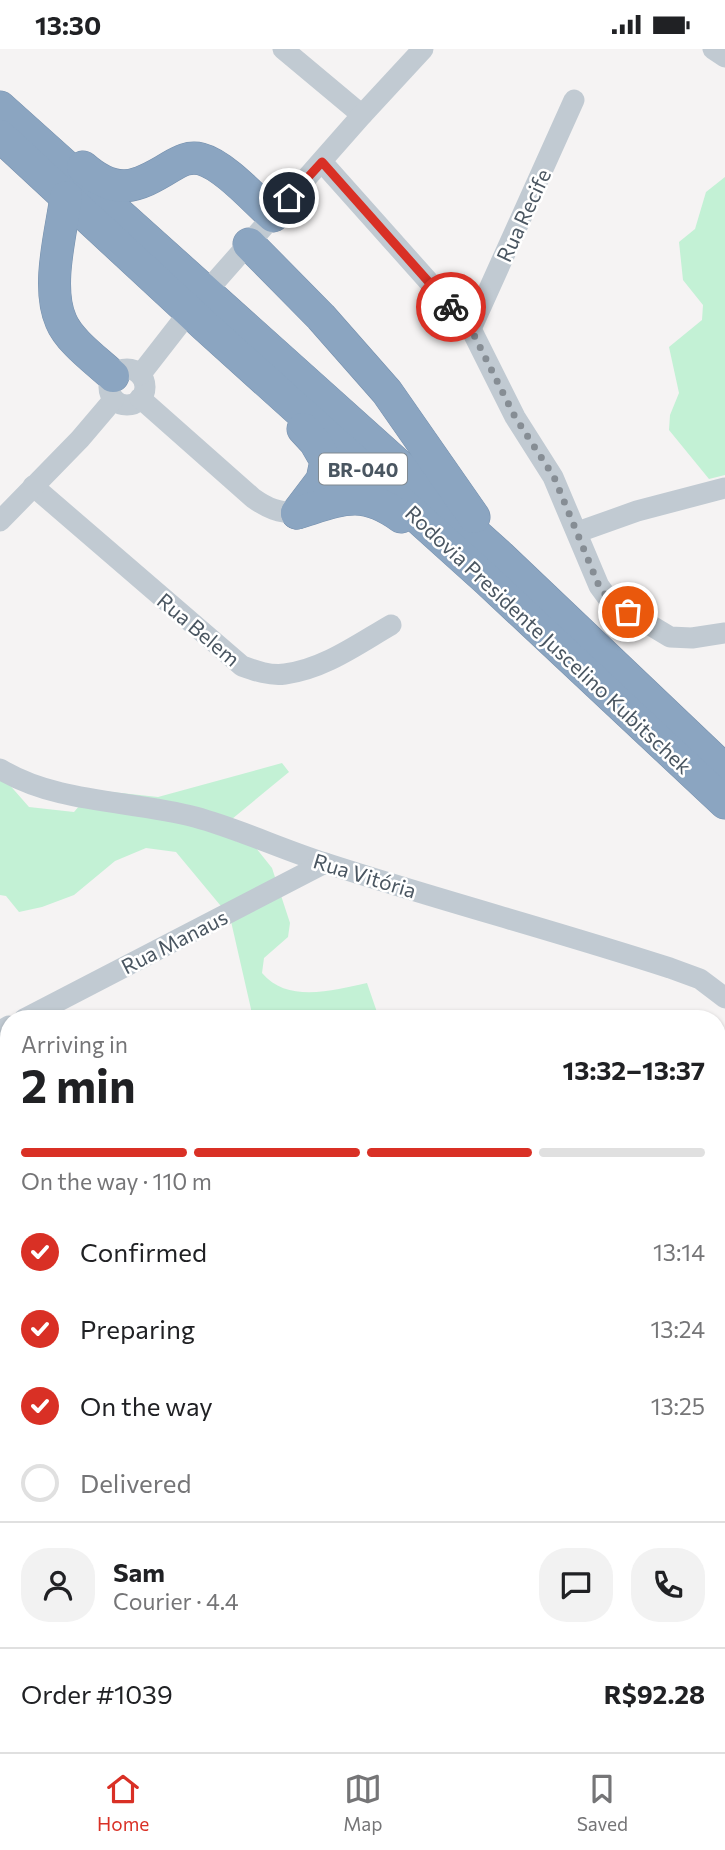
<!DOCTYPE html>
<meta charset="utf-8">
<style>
:root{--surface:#fff;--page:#f2f2f2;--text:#202124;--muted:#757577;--line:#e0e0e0;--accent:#d93025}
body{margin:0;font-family:Commissioner,sans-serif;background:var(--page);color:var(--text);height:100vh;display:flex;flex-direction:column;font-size:26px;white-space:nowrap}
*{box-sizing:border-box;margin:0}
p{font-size:23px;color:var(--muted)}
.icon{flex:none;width:38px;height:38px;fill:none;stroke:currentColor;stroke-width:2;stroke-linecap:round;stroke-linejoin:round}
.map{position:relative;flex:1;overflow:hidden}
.side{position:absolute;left:0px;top:961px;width:726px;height:744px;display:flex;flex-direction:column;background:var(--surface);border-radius:28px 28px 0 0;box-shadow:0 2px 5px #0004}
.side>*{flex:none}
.pin{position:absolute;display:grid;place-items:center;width:60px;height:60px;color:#fff;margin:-30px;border:4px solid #fff;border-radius:50%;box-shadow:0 2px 7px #0007}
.courier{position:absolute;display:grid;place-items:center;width:70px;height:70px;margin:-35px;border:5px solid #d93025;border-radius:50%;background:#fff;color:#222;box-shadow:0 2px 9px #0007}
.head em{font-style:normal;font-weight:700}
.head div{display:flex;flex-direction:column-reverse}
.head{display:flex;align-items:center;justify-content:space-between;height:119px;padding:0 21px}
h1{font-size:46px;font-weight:700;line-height:52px}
.bar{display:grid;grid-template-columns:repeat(4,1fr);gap:10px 7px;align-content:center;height:84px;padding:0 21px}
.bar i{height:9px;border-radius:5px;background:var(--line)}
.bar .active{background:var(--accent)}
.bar p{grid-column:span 4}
.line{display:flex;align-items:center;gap:18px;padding:0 21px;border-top:2px solid var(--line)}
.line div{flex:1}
.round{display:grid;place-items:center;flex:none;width:74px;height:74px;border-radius:28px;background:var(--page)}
ol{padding:0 21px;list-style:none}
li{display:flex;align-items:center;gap:21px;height:77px}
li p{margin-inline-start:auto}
li .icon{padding:7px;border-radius:50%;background:var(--accent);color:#fff;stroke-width:4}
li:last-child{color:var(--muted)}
li i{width:38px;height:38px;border:4px solid var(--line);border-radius:50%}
.status{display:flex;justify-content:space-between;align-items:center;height:49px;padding:0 35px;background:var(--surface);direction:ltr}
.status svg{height:19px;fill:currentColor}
.menu{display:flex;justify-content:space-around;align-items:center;height:98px;border-top:2px solid var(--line);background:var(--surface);font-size:19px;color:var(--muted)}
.menu a{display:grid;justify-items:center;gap:4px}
.menu .active{color:var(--accent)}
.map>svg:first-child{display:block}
</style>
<div class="status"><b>13:30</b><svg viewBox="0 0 49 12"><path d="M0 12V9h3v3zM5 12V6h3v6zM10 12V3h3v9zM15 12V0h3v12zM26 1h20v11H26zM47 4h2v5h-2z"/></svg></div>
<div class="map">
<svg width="725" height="1703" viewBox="0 0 725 1703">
<rect width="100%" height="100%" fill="#f5f3f3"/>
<g fill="#c3f1d5">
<polygon points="725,128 725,426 709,430 669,381 670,366 679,344 669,298 702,271 703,256 683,231 679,193 695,180 706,143"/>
<path d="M282 714 289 723 232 770 230 785 237 793 252 794 272 819 290 874 288 888 264 909 262 924C288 955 334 941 367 934L379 969H251V960L230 868 176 803 146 799 115 812 74 846 42 858 19 863 6 847 0 846V725L29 758 74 763 93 741 158 748Z"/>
<polygon points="9,1065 9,1313 0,1320 0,1072"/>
<polygon points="725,1115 725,1149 718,1151 718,1119"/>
<polygon points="718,1230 725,1232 725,1314 718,1320"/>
<polygon points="0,1675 9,1679 9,1696 41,1696 54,1703 0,1703"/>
</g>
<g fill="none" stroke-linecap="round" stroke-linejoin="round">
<defs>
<g id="highway">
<polyline points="0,58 500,507 725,721"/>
<polyline points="0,87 205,277 487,531 725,754"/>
<path d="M83 118C116 147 136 139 170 118 180 112 189 107 201 110 224 116 255 151 273 167"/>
<path d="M66 148C61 184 46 238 61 272 69 292 97 312 113 327"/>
<polyline points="249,195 321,268 387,343 474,468"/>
<polyline points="297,464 322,431 326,412 315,393 303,380"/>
<path d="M297 464C340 451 361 439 401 468"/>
</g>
</defs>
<use href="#highway" stroke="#7690ad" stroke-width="33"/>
<g stroke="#c1cad2" stroke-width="21">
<polyline points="283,0 362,66"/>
<polyline points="713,0 725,8"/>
<polyline points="322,113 471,280 515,368 553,428 599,537 610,552 670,588 692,589 725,584"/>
<polyline points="214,234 362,66 423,0"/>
<polyline points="471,280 574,51"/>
<circle cx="127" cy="338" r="18"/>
<polyline points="140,326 182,272"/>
<path d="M140 349 253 449C267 459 279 464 297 464"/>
<path d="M33 437 242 617C256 622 270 627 285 625 324 620 358 595 391 576"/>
<polyline points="0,472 80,390 114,350"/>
<polyline points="578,483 637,462 725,439"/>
<path d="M0 720C58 755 131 751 195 768 239 780 281 800 325 814 439 851 556 882 670 919L700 930 725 949"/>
<polyline points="24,970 325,814"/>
<polyline points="0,982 9,977"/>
<polyline points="718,1060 725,1054"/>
<polyline points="0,1565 9,1572"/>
<polyline points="549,1696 553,1703"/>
</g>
<use href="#highway" stroke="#8ba5c1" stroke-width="32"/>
</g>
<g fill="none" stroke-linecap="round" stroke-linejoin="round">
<polyline stroke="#868d94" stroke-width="7" stroke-dasharray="0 12.6" points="451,258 471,280 515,368 554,428 599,537 610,552 628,563"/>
<polyline stroke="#d93025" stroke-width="9" points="289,149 322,113 451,258"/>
</g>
<g text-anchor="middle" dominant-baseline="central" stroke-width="5" stroke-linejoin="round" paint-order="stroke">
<rect fill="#fff" stroke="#808990" stroke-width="2" x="319" y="404.5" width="88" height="31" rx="5"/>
<g font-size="19" font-weight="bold" fill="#4a5661">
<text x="363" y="420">BR-040</text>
</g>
<g font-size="21" fill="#4a5661" stroke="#fff">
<text transform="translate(523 166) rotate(-65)">Rua Recife</text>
<text transform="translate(199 580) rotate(40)">Rua Belem</text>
<text transform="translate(549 590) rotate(43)">Rodovia Presidente Juscelino Kubitschek</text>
<text transform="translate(365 826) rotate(17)">Rua Vitória</text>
<text transform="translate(174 892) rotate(-27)">Rua Manaus</text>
</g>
</g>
</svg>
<div class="pin" style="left:628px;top:563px;background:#ea580c"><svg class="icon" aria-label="bag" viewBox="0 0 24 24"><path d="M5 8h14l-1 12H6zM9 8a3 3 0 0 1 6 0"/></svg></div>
<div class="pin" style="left:289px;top:149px;background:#1f2937"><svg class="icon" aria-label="home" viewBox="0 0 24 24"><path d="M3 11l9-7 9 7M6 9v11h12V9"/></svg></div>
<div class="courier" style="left:451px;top:258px"><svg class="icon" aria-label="bike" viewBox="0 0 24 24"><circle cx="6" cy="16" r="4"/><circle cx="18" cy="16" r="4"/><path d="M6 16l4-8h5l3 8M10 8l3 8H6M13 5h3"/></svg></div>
<section class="side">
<div class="head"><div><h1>2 min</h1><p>Arriving in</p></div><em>13:32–13:37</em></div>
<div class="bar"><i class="active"></i><i class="active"></i><i class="active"></i><i></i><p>On the way · 110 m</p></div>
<ol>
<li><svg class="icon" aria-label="check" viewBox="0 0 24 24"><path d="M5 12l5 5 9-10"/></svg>Confirmed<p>13:14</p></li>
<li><svg class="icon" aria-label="check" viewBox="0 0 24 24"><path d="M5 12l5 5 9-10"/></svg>Preparing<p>13:24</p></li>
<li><svg class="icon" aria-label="check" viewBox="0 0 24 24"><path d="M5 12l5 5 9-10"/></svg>On the way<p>13:25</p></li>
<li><i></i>Delivered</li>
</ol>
<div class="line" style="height:126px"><a class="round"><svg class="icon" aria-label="person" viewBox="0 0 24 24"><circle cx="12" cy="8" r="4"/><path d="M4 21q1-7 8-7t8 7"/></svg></a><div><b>Sam</b><p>Courier · 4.4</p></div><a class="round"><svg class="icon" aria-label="chat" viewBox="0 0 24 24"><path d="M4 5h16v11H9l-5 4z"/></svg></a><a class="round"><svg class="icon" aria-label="phone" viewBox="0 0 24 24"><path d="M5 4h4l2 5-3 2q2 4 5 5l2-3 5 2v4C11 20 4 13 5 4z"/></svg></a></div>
<div class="line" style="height:91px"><div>Order #1039</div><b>R$92.28</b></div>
</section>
</div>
<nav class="menu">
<a class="active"><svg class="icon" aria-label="home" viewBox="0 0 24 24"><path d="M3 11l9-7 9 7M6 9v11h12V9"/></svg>Home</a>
<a><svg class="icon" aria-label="map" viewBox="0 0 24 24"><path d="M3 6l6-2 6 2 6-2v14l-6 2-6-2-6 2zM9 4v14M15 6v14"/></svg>Map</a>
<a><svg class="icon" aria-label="saved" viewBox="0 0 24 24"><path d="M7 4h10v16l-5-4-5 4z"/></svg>Saved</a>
</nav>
